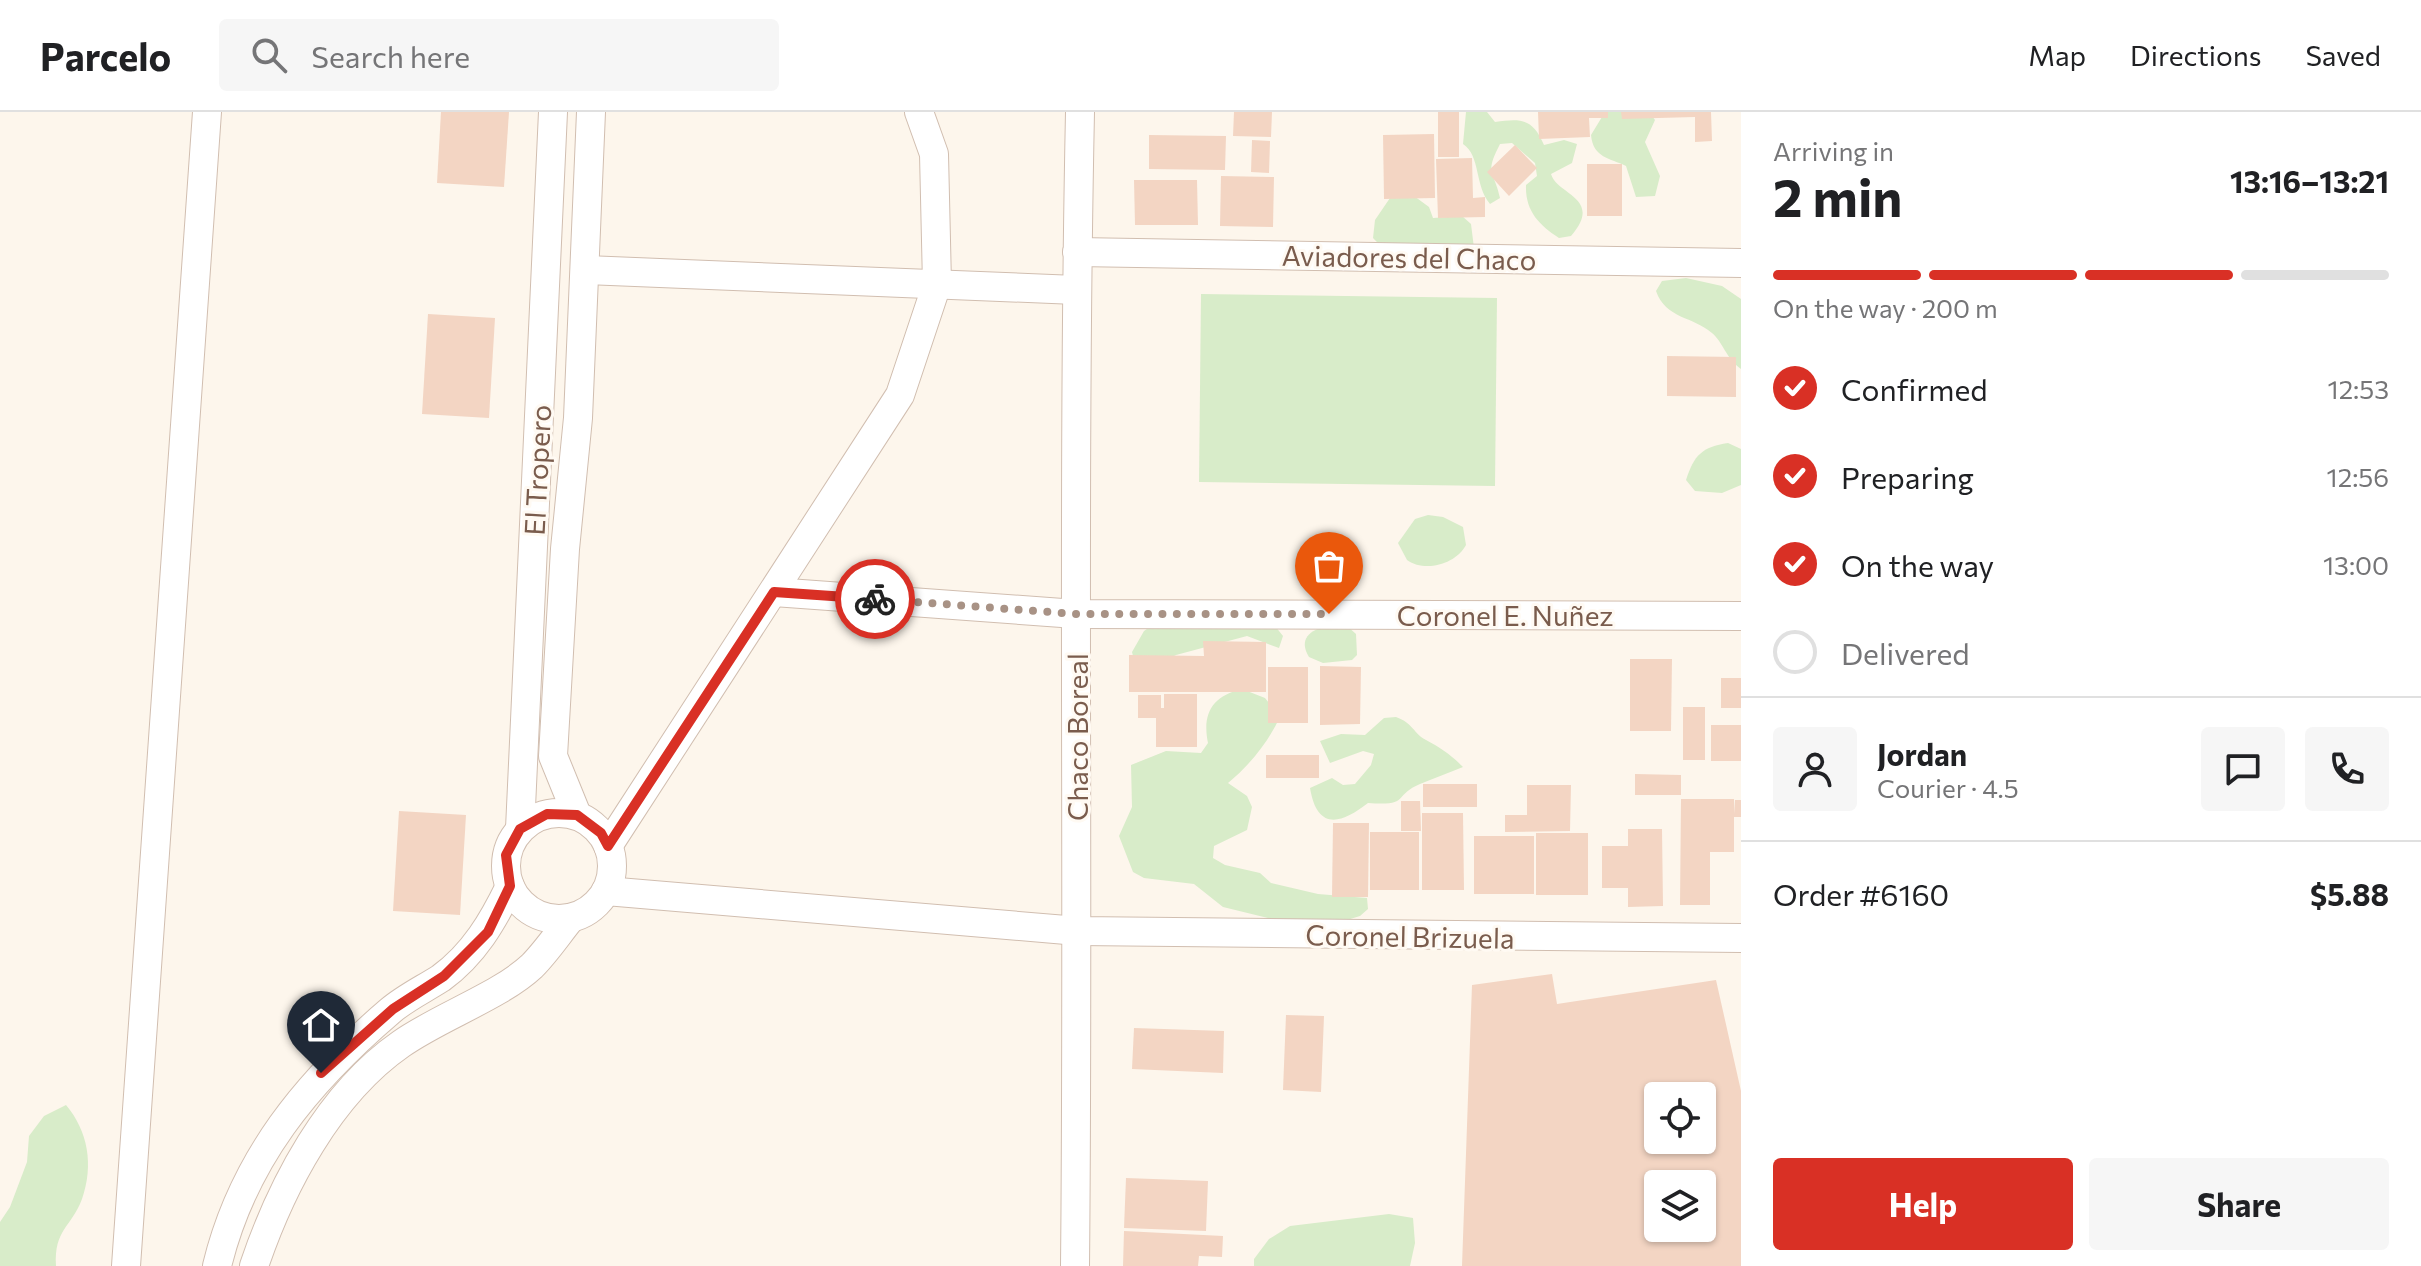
<!DOCTYPE html>
<meta charset="utf-8">
<style>
:root{--surface:#fff;--page:#f6f6f6;--text:#202124;--muted:#757577;--line:#e0e0e0;--accent:#d93025}
body{margin:0;font-family:Commissioner,sans-serif;background:var(--page);color:var(--text);height:100vh;display:flex;flex-direction:column;font-size:30px;white-space:nowrap}
*{box-sizing:border-box;margin:0}
p{font-size:26px;color:var(--muted)}
.icon{flex:none;width:44px;height:44px;fill:none;stroke:currentColor;stroke-width:2;stroke-linecap:round;stroke-linejoin:round}
.map{position:relative;flex:1;overflow:hidden}
.panel{display:flex;flex-direction:column;background:var(--surface);width:680px}
.panel>*{flex:none}
.fabs{position:absolute;left:1644px;top:970px;display:grid;gap:16px}
.fabs a{display:grid;place-items:center;width:72px;height:72px;border-radius:8px;background:var(--surface);box-shadow:0 2px 6px #0004;font-size:40px}
.pin{position:absolute;display:grid;place-items:center;width:68px;height:68px;color:#fff;margin:-82px -34px;border-radius:50% 50% 50% 0;rotate:-45deg;box-shadow:0 0 8px #0007}
.pin .icon{rotate:45deg}
.courier{position:absolute;display:grid;place-items:center;width:80px;height:80px;margin:-40px;border:6px solid #d93025;border-radius:50%;background:#fff;color:#222;box-shadow:0 2px 10px #0007}
.head em{font-style:normal;font-weight:700}
.head div{display:flex;flex-direction:column-reverse}
.head{display:flex;align-items:center;justify-content:space-between;height:136px;padding:0 32px}
h1{font-size:52px;font-weight:700;line-height:60px}
.bar{display:grid;grid-template-columns:repeat(4,1fr);gap:12px 8px;align-content:center;height:96px;padding:0 32px}
.bar i{height:10px;border-radius:6px;background:var(--line)}
.bar .selected{background:var(--accent)}
.bar p{grid-column:span 4}
.line{display:flex;align-items:center;gap:20px;padding:0 32px;border-top:2px solid var(--line)}
.line div{flex:1}
.round{display:grid;place-items:center;flex:none;width:84px;height:84px;border-radius:8px;background:var(--page)}
ol{padding:0 32px;list-style:none}
li{display:flex;align-items:center;gap:24px;height:88px}
li p{margin-inline-start:auto}
li .icon{padding:8px;border-radius:50%;background:var(--accent);color:#fff;stroke-width:4}
li:last-child{color:var(--muted)}
li i{width:44px;height:44px;border:4px solid var(--line);border-radius:50%}
.action{display:flex;gap:16px;margin-top:auto;padding:16px 32px}
.action a{flex:1;height:92px;border-radius:8px;background:var(--accent);color:#fff;font-size:32px;font-weight:700;line-height:92px;text-align:center}
.action a+a{background:var(--page);color:var(--text)}
header{display:flex;align-items:center;gap:48px;box-sizing:border-box;height:112px;padding:0 40px;background:var(--surface);border-bottom:2px solid var(--line)}
header strong{font-size:38px}
nav{display:flex;gap:44px;margin-inline-start:auto;font-size:28px}
.search{width:560px;height:72px;background:var(--page);display:flex;align-items:center;gap:20px;box-sizing:border-box;padding:0 28px;border-radius:8px;color:var(--muted);font-size:30px}
main{display:flex;flex:1;min-height:0}
.map>svg:first-child{display:block}
</style>
<header>
<strong>Parcelo</strong>
<div class="search"><svg class="icon" aria-label="search" viewBox="0 0 24 24"><circle cx="10" cy="10" r="6"/><path d="M15 15l6 6"/></svg>Search here</div>
<nav><a>Map</a><a>Directions</a><a>Saved</a></nav>
</header>
<main>
<div class="map">
<svg width="1741" height="1154" viewBox="0 0 1741 1154">
<rect width="100%" height="100%" fill="#fdf6ec"/>
<g fill="#d8ecc9">
<path d="M1466 0H1487L1495 10C1522 6 1533 7 1544 33L1564 28 1577 32 1572 51 1551 62C1557 83 1604 86 1571 124L1559 126C1539 113 1525 99 1526 73L1537 64 1535 51 1512 31 1500 32C1484 63 1494 58 1500 86L1490 92C1474 73 1481 44 1463 32Z"/>
<path d="M1605 0H1649L1655 8 1645 30 1660 64 1655 84 1636 85 1626 54C1610 46 1593 46 1591 23Z"/>
<polygon points="1414,84 1429,95 1433,106 1462,104 1471,112 1475,144 1378,131 1373,126 1375,108 1390,86"/>
<path d="M1686 166 1722 174 1741 187V257C1725 245 1723 230 1712 221 1692 204 1666 207 1656 179L1662 169Z"/>
<polygon points="1201,182 1497,186 1495,374 1199,370"/>
<path d="M1728 331 1741 337V373L1722 381 1695 379 1686 368C1694 343 1702 335 1728 331Z"/>
<path d="M1428 403 1443 405 1463 415 1466 433C1456 452 1425 461 1407 448L1398 431 1415 407Z"/>
<polygon points="1154,512 1275,514 1283,524 1279,536 1247,524 1176,543 1146,558 1135,552 1132,540 1144,519"/>
<path d="M1327 514H1347L1356 522 1357 543 1352 548 1323 551 1309 545C1298 527 1310 518 1327 514Z"/>
<path d="M1242 577 1265 586 1280 605C1268 630 1250 653 1228 671L1247 684 1252 695 1247 718 1214 734 1213 746 1225 753 1260 761 1271 771 1318 782 1367 786 1368 797 1360 804 1334 812 1296 813 1223 795 1194 772 1144 766 1133 760 1119 724 1132 695 1131 653 1166 639 1201 641 1208 631C1202 602 1212 584 1242 577Z"/>
<path d="M1396 605C1413 611 1414 622 1426 628 1441 636 1450 642 1463 655 1449 661 1434 666 1420 672 1392 684 1411 694 1368 691 1340 713 1317 718 1310 676L1332 666 1343 673 1355 672 1371 653 1374 642 1363 639 1330 651 1320 629 1341 622 1365 623 1384 606Z"/>
<path d="M66 993C88 1019 94 1053 82 1087 71 1116 54 1117 56 1154H0V1110L10 1095 27 1050 29 1024 44 1004Z"/>
<polygon points="1389,1102 1413,1106 1415,1131 1410,1154 1254,1154 1254,1147 1269,1127 1290,1114"/>
</g>
<g fill="#f3d5c3" fill-rule="evenodd">
<polygon points="441,0 509,0 504,75 437,71"/>
<polygon points="1234,0 1272,0 1271,25 1233,24"/>
<rect x="1438" y="0" width="21" height="45"/>
<polygon points="1538,0 1608,0 1608,6 1589,6 1590,25 1539,27"/>
<polygon points="1621,0 1711,0 1712,29 1695,30 1695,5 1622,7"/>
<polygon points="1434,22 1435,86 1384,87 1383,23"/>
<polygon points="1149,23 1226,24 1225,58 1149,57"/>
<polygon points="1252,28 1270,29 1269,61 1251,60"/>
<polygon points="1515,33 1537,56 1509,84 1487,60"/>
<polygon points="1472,46 1473,86 1485,85 1485,105 1438,106 1436,47"/>
<rect x="1587" y="52" width="35" height="52"/>
<polygon points="1221,64 1274,65 1273,115 1220,114"/>
<polygon points="1134,68 1197,68 1198,113 1135,113"/>
<polygon points="428,202 495,206 489,306 422,302"/>
<polygon points="1667,244 1736,245 1736,285 1667,284"/>
<polygon points="1203,529 1266,530 1266,580 1129,580 1129,543 1204,544"/>
<polygon points="1630,547 1672,547 1671,619 1630,619"/>
<polygon points="1320,554 1361,555 1360,612 1320,613"/>
<rect x="1268" y="555" width="40" height="56"/>
<rect x="1721" y="566" width="20" height="30"/>
<polygon points="1164,582 1197,582 1197,635 1156,635 1156,606 1138,606 1138,583 1161,583 1161,596 1164,596"/>
<rect x="1683" y="595" width="22" height="53"/>
<rect x="1711" y="613" width="30" height="36"/>
<rect x="1266" y="643" width="53" height="23"/>
<polygon points="1635,662 1681,663 1681,683 1635,683"/>
<rect x="1423" y="672" width="54" height="23"/>
<polygon points="1527,673 1571,673 1570,719 1505,720 1505,703 1527,703"/>
<polygon points="1681,687 1734,687 1734,702 1735,688 1741,688 1741,705 1734,705 1734,740 1710,740 1710,793 1680,793"/>
<polygon points="1401,689 1420,689 1421,719 1401,719"/>
<polygon points="399,699 466,703 460,803 393,799"/>
<polygon points="1422,701 1463,701 1464,778 1422,778"/>
<polygon points="1333,711 1369,711 1368,785 1332,785"/>
<polygon points="1628,717 1662,717 1663,794 1628,795 1628,776 1602,776 1602,734 1628,734"/>
<rect x="1370" y="720" width="49" height="58"/>
<rect x="1536" y="721" width="52" height="62"/>
<rect x="1474" y="724" width="60" height="58"/>
<path d="M1552 862 1557 892 1716 868 1741 979V1154H1462L1472 873ZM1658 984H1702V1028H1658ZM1658 1072H1702V1116H1658Z"/>
<polygon points="1286,903 1324,904 1321,980 1283,978"/>
<polygon points="1134,916 1224,919 1223,961 1132,957"/>
<polygon points="1126,1066 1208,1069 1206,1119 1124,1116"/>
<polygon points="1124,1119 1223,1124 1222,1145 1199,1144 1198,1154 1123,1154"/>
</g>
<g fill="none" stroke-linecap="round" stroke-linejoin="round">
<defs>
<g id="minor">
<polyline points="1077,140 1741,151"/>
<polyline points="586,158 1076,178"/>
<polyline points="774,480 1076,502 1741,504"/>
<circle cx="559" cy="754" r="53"/>
<polyline points="577,703 553,644 565,437 578,306 591,0"/>
<polyline points="520,717 553,0"/>
<polyline points="608,734 900,283 937,172 934,42 919,0"/>
<polyline points="606,779 1078,819 1741,826"/>
<polyline points="126,1154 207,0"/>
<path d="M217 1154C243 1047 307 970 390 899 405 886 424 877 441 866 474 842 493 809 510 774"/>
<path d="M254 1154C281 1074 329 982 401 932 439 905 500 884 532 854 546 840 558 822 571 806"/>
<path d="M1075 1154C1079 769 1072 385 1080 0"/>
</g>
</defs>
<use href="#minor" stroke="#d1beb0" stroke-width="30"/>
<use href="#minor" stroke="#fff" stroke-width="28"/>
</g>
<g fill="none" stroke-linecap="round" stroke-linejoin="round">
<polyline stroke="#a89285" stroke-width="8" stroke-dasharray="0 14.4" points="875,487 1076,502 1329,502"/>
<polyline stroke="#d93025" stroke-width="10" points="321,961 393,897 444,864 488,820 510,774 506,743 520,717 547,702 577,703 601,721 608,734 774,480 875,487"/>
</g>
<g text-anchor="middle" dominant-baseline="central" stroke-width="6" stroke-linejoin="round" paint-order="stroke">
<g font-size="28" fill="#7a5c4d" stroke="#fffaf3">
<text transform="translate(1409 145) rotate(1)">Aviadores del Chaco</text>
<text transform="translate(537 358) rotate(-87)">El Tropero</text>
<text x="1505" y="503">Coronel E. Nuñez</text>
<text transform="translate(1077 625) rotate(-90)">Chaco Boreal</text>
<text transform="translate(1410 824) rotate(1)">Coronel Brizuela</text>
</g>
</g>
</svg>
<div class="fabs">
<a><svg class="icon" aria-label="locate" viewBox="0 0 24 24"><circle cx="12" cy="12" r="6"/><path d="M12 2v4M12 18v4M2 12h4M18 12h4"/></svg></a>
<a><svg class="icon" aria-label="layers" viewBox="0 0 24 24"><path d="M12 4l9 5-9 5-9-5zM3 14l9 5 9-5"/></svg></a>
</div>
<div class="pin" style="left:1329px;top:502px;background:#ea580c"><svg class="icon" aria-label="bag" viewBox="0 0 24 24"><path d="M5 8h14l-1 12H6zM9 8a3 3 0 0 1 6 0"/></svg></div>
<div class="pin" style="left:321px;top:961px;background:#1f2937"><svg class="icon" aria-label="home" viewBox="0 0 24 24"><path d="M3 11l9-7 9 7M6 9v11h12V9"/></svg></div>
<div class="courier" style="left:875px;top:487px"><svg class="icon" aria-label="bike" viewBox="0 0 24 24"><circle cx="6" cy="16" r="4"/><circle cx="18" cy="16" r="4"/><path d="M6 16l4-8h5l3 8M10 8l3 8H6M13 5h3"/></svg></div>
</div>
<section class="panel">
<div class="head"><div><h1>2 min</h1><p>Arriving in</p></div><em>13:16–13:21</em></div>
<div class="bar"><i class="selected"></i><i class="selected"></i><i class="selected"></i><i></i><p>On the way · 200 m</p></div>
<ol>
<li><svg class="icon" aria-label="check" viewBox="0 0 24 24"><path d="M5 12l5 5 9-10"/></svg>Confirmed<p>12:53</p></li>
<li><svg class="icon" aria-label="check" viewBox="0 0 24 24"><path d="M5 12l5 5 9-10"/></svg>Preparing<p>12:56</p></li>
<li><svg class="icon" aria-label="check" viewBox="0 0 24 24"><path d="M5 12l5 5 9-10"/></svg>On the way<p>13:00</p></li>
<li><i></i>Delivered</li>
</ol>
<div class="line" style="height:144px"><a class="round"><svg class="icon" aria-label="person" viewBox="0 0 24 24"><circle cx="12" cy="8" r="4"/><path d="M4 21q1-7 8-7t8 7"/></svg></a><div><b>Jordan</b><p>Courier · 4.5</p></div><a class="round"><svg class="icon" aria-label="chat" viewBox="0 0 24 24"><path d="M4 5h16v11H9l-5 4z"/></svg></a><a class="round"><svg class="icon" aria-label="phone" viewBox="0 0 24 24"><path d="M5 4h4l2 5-3 2q2 4 5 5l2-3 5 2v4C11 20 4 13 5 4z"/></svg></a></div>
<div class="line" style="height:104px"><div>Order #6160</div><b>$5.88</b></div>
<div class="action"><a>Help</a><a>Share</a></div>
</section>
</main>
